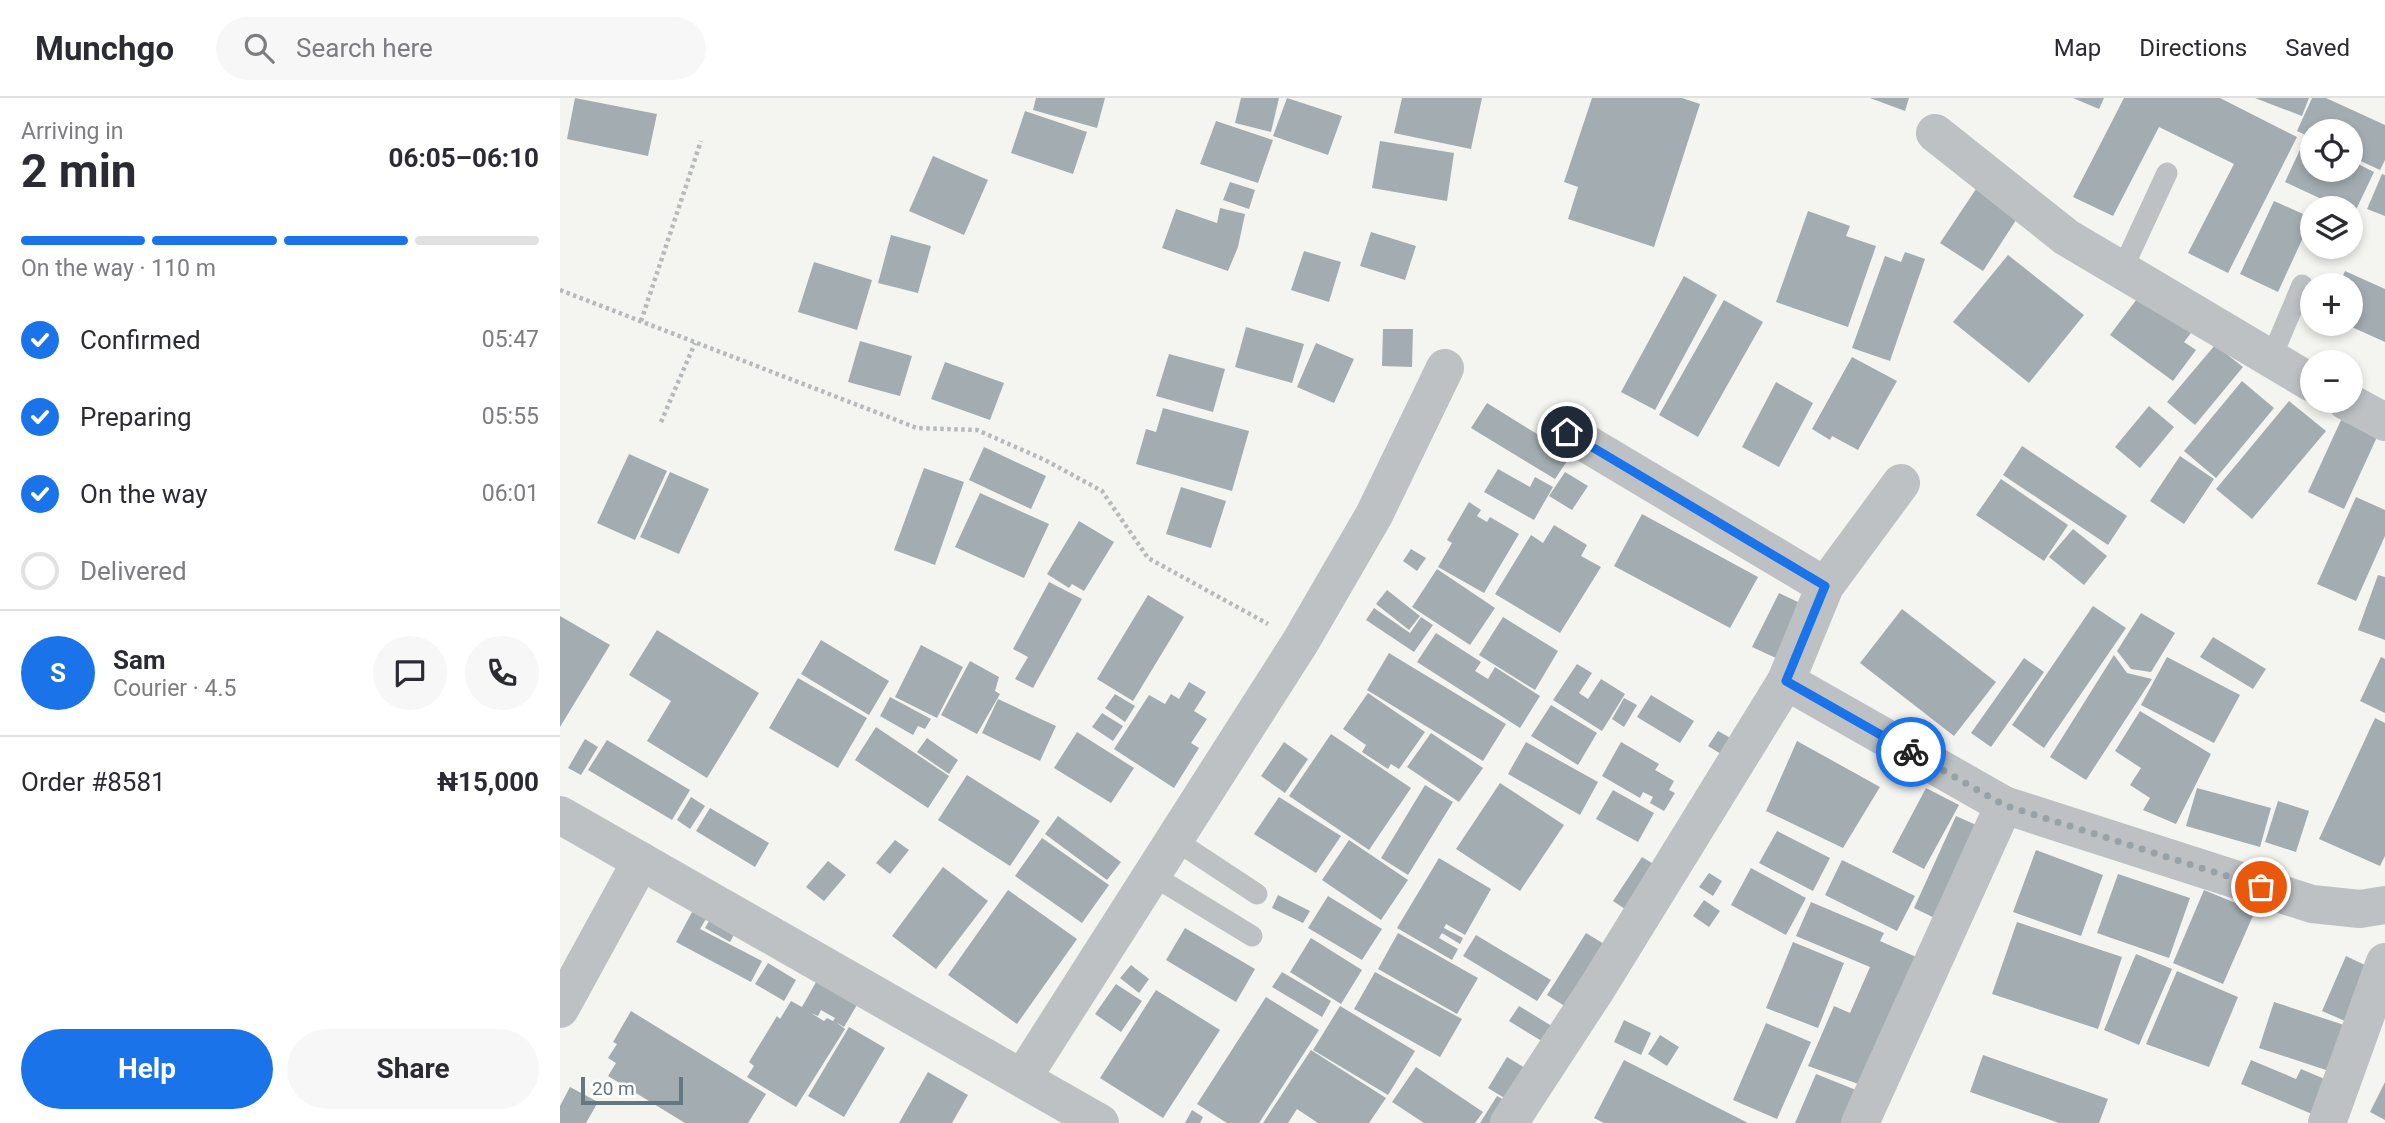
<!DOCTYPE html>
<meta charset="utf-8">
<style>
:root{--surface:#fff;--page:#f7f7f7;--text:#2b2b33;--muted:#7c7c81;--line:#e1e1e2;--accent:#1a73e8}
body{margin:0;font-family:Roboto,sans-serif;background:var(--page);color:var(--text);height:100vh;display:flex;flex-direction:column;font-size:26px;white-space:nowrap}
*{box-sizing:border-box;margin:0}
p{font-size:23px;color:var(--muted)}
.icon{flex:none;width:38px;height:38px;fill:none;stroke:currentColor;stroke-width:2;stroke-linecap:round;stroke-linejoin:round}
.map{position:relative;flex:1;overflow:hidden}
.panel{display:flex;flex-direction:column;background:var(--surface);width:560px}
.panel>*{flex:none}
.buttons{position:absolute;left:1740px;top:21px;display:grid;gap:14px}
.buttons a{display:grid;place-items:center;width:63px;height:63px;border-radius:50%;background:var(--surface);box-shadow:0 4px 10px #0003;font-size:35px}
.scale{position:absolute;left:21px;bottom:18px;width:102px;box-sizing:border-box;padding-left:7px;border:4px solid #647680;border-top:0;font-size:19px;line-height:24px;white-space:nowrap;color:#647680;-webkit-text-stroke:5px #fff;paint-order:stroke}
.pin{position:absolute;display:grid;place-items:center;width:60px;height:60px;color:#fff;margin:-30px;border:4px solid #fff;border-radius:50%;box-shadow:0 2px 7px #0007}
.courier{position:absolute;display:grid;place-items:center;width:70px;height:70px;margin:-35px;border:5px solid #1a73e8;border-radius:50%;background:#fff;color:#222;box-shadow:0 2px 9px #0007}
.overview em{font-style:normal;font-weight:700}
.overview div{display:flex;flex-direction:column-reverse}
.overview{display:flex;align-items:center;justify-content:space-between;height:119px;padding:0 21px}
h1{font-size:46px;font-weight:700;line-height:52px}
.bar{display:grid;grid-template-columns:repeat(4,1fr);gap:10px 7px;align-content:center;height:84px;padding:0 21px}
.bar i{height:9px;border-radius:5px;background:var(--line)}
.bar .on{background:var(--accent)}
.bar p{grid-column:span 4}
.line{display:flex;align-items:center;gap:18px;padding:0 21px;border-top:2px solid var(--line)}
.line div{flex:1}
.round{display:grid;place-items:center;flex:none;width:74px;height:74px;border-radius:37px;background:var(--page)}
ol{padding:0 21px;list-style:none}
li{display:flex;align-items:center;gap:21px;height:77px}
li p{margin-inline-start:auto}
li .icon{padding:7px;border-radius:50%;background:var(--accent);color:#fff;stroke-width:4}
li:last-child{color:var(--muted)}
li i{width:38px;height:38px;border:4px solid var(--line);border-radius:50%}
.action{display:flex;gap:14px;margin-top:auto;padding:14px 21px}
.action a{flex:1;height:80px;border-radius:42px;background:var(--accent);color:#fff;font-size:28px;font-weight:700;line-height:80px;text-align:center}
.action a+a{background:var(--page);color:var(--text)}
header{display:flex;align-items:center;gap:42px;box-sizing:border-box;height:98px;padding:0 35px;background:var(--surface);border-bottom:2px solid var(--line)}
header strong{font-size:33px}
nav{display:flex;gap:38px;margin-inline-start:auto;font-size:24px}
.search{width:490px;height:63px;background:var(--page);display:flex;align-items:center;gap:18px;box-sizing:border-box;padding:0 24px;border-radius:38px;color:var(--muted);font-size:26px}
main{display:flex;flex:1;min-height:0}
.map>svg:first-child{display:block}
</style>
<header>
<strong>Munchgo</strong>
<div class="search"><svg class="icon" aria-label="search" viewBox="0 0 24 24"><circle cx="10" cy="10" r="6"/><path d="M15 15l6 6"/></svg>Search here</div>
<nav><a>Map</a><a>Directions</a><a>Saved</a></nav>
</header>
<main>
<section class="panel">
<div class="overview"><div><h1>2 min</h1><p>Arriving in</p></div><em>06:05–06:10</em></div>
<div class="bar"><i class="on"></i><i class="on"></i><i class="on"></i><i></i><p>On the way · 110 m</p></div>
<ol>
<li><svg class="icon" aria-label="check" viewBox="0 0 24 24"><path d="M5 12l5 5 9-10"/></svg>Confirmed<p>05:47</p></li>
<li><svg class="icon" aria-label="check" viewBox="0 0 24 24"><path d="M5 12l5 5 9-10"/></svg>Preparing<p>05:55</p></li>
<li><svg class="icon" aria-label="check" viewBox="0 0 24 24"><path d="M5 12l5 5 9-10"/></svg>On the way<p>06:01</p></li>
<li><i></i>Delivered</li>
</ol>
<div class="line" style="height:126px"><b class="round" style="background:var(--accent);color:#fff">S</b><div><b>Sam</b><p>Courier · 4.5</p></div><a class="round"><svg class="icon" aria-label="chat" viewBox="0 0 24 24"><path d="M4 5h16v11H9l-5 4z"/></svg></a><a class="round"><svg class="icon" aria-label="phone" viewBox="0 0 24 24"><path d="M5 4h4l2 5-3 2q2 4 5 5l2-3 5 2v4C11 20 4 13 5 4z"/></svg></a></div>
<div class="line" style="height:91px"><div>Order #8581</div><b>₦15,000</b></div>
<div class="action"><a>Help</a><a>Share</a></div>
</section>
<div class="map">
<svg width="1825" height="1025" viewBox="0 0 1825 1025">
<rect width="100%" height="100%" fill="#f4f4f0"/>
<g fill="#a3adb1" fill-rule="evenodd">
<polygon points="15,0 97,16 88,58 7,41"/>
<polygon points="476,0 545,0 537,30 473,12"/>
<polygon points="681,0 719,0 711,34 675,25"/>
<polygon points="727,0 782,18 768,57 713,38"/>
<polygon points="842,0 922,0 911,51 834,35"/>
<polygon points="1032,0 1122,0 1140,6 1094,149 1008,121 1018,89 1004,84"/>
<polygon points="1310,0 1349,0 1345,13"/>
<polygon points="1513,0 1544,0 1539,11"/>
<polygon points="1564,0 1660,0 1737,39 1668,175 1628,155 1674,66 1599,29 1553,118 1513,99"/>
<polygon points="1695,0 1749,0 1742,18"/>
<polygon points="1752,0 1766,0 1825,27 1825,62 1820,72 1790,58 1790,33 1752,33 1752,40 1737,33"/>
<polygon points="465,13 527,34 513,76 451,55"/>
<polygon points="656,23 713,42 698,85 640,66"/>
<polygon points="1745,41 1752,44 1752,72 1790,72 1790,62 1814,74 1794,116 1790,110 1781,110 1725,84"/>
<polygon points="820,43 894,55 887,103 812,90"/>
<polygon points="373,58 428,82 404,137 349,113"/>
<polygon points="1822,76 1825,77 1825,118 1807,111"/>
<polygon points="670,84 695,92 689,111 663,102"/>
<polygon points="1418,88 1460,116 1423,173 1380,145"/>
<polygon points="1714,103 1752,120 1718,194 1680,176"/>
<polygon points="660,110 685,116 678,149 668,173 602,150 616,111 657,125"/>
<polygon points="1248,113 1290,128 1286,138 1316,148 1288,229 1216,204"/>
<polygon points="811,134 856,148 845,182 800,168"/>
<polygon points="331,137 371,148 358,195 318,185"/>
<polygon points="744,153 781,164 769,204 731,192"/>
<polygon points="1345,154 1365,161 1330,263 1292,250 1325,158 1341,164"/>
<polygon points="1448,157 1524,217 1469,285 1393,224"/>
<polygon points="254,164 312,182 297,232 238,214"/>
<polygon points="1785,173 1825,191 1825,244 1785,226 1790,226 1790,187 1779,187"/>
<polygon points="1124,178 1157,197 1095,312 1061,294"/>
<polygon points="1582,194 1634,231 1624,244 1636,252 1613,283 1550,237"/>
<polygon points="1164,202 1203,224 1138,339 1099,317"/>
<polygon points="686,229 744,246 732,285 675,269"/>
<polygon points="823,231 853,231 852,269 822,268"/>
<polygon points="300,243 352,258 340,298 288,284"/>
<polygon points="756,245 794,261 774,305 737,289"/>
<polygon points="1655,247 1683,269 1635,327 1607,304"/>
<polygon points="609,256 665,271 653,314 596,298"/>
<polygon points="1292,259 1337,283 1298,352 1272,338 1270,342 1252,331"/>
<polygon points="385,264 444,285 430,322 371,301"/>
<polygon points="1682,283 1714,310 1656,380 1624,353"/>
<polygon points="1216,284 1253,305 1219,369 1182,349"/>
<polygon points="1729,303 1766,333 1692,421 1656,391"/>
<polygon points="927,305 1011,357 995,381 911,330"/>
<polygon points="1589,308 1614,329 1580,370 1555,349"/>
<polygon points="603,310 689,333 672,393 576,366 586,331 596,334"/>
<polygon points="1781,322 1817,339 1784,411 1748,394"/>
<polygon points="1462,348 1567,418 1548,447 1443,377"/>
<polygon points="424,349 486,378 471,411 409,382"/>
<polygon points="69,356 107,373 75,442 37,425"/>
<polygon points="1620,358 1654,381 1624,426 1590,403"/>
<polygon points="364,370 404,384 375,467 334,452"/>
<polygon points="938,371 970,389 975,379 993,389 974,422 924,394"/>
<polygon points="110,374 149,391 119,456 80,439"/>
<polygon points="1005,374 1028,388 1012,412 989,398"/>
<polygon points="1441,381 1508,427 1484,463 1416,417"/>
<polygon points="621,389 666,403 651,450 606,436"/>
<polygon points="420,395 489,426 464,480 395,449"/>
<polygon points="1796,399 1825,412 1825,438 1796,503 1757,486"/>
<polygon points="909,404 921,412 917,418 927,424 930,419 959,436 924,495 878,469 892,445 887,442"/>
<polygon points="1082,416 1198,479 1170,530 1054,468"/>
<polygon points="519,423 554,444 524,493 512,486 509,490 487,476"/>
<polygon points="994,427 1027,447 1021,458 1041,469 1000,535 935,496 971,437 983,445"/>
<polygon points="1513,431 1547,458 1524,487 1489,459"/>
<polygon points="851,451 866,460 857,473 843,463"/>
<polygon points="877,471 935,510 910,547 852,509"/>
<polygon points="1818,477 1825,479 1825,542 1798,532"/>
<polygon points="489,484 522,501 473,590 455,581 468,559 453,551"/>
<polygon points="827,492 860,518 849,532 816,506"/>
<polygon points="1219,495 1242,506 1216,560 1192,549"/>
<polygon points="588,497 624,519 573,603 537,581"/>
<polygon points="1533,508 1566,530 1484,650 1452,627"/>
<polygon points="814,510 850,535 861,519 873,527 854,554 806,522"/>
<polygon points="1342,511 1436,584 1394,638 1300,565"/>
<polygon points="1581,515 1615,535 1591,574 1571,571 1557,553"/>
<polygon points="0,518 50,547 0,629"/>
<polygon points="943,519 998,553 975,592 919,557"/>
<polygon points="97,532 199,595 147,680 87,643 111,603 69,577"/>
<polygon points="876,535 921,564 915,573 928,581 935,569 980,598 960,630 857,564"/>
<polygon points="1653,539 1706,571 1693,591 1640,559"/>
<polygon points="261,542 329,583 309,617 241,576"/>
<polygon points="361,547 403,569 377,620 335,599"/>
<polygon points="829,555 946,626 923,663 807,592"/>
<polygon points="1554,557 1567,575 1592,581 1526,682 1490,659"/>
<polygon points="1607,559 1680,597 1654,645 1581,607"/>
<polygon points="1821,559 1825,561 1825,615 1800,603"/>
<polygon points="1464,560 1484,574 1431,649 1411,635"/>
<polygon points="410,563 439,579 435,593 440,596 417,636 381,617"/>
<polygon points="1017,566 1032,575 1019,595 1028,601 1041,581 1065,596 1042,633 993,602"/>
<polygon points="238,580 307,620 278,670 209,630"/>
<polygon points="629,584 646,594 634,613 647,621 631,645 639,650 614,690 554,651 589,597 605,606 611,596 619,601"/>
<polygon points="808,595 865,634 839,671 831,666 828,671 802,654 806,647 783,631"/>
<polygon points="555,596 575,608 565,624 545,610"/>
<polygon points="1091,597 1134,623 1120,645 1077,619"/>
<polygon points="330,599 371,621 365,631 358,628 353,637 320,618"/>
<polygon points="1064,600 1077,607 1064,629 1052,621"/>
<polygon points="438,601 496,628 480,663 422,635"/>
<polygon points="991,607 1037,635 1018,667 971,638"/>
<polygon points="1580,613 1651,656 1616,726 1583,712 1590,700 1570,687 1581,670 1555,653"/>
<polygon points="542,615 563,628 553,643 532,629"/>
<polygon points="1815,620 1825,625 1825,758 1820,768 1759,741"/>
<polygon points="316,629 389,678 368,710 295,662"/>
<polygon points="1158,633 1176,643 1166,659 1148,648"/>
<polygon points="517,634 574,670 551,705 494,670"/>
<polygon points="871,635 923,670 899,704 847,669"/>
<polygon points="771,636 851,690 809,752 729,698"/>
<polygon points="367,640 398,662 389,676 357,654"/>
<polygon points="25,641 38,649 21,677 8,670"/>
<polygon points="47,642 130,692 112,722 28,672"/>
<polygon points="1237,643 1320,689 1283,750 1206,713"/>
<polygon points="724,644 748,661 725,695 701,678"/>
<polygon points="966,644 1038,684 1020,717 948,676"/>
<polygon points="1061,644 1099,666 1095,672 1114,683 1109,692 1115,695 1104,713 1090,705 1093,699 1083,694 1080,700 1042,678"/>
<polygon points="407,677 480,723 450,768 378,722"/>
<polygon points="940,685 1004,727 960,793 896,751"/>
<polygon points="865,687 893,704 848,777 821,760"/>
<polygon points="1366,690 1399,707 1364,771 1332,754"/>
<polygon points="1637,690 1711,710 1700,749 1626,728"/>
<polygon points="1053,692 1094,715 1078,744 1036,721"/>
<polygon points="131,699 145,708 130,731 117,722"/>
<polygon points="719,699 781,738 756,775 694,736"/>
<polygon points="1718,703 1749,713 1736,754 1705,744"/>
<polygon points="150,710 209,745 195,769 136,733"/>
<polygon points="498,718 561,764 547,782 485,736"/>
<polygon points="1396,718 1423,730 1381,823 1354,810"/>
<polygon points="1217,733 1270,760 1253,793 1199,765"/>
<polygon points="482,740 549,787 522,825 455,778"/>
<polygon points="335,742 349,752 330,776 316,765"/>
<polygon points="789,742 848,782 821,822 762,782"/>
<polygon points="1476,752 1543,777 1521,838 1453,814"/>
<polygon points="1082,759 1100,770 1071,815 1053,803"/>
<polygon points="879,760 931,791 905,837 886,826 884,830 903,840 900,846 882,835 879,840 898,851 892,862 837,830"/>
<polygon points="1282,762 1355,798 1337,833 1265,797"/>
<polygon points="268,763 286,777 264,803 246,789"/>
<polygon points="383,769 428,803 376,871 332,838"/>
<polygon points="1191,770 1246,800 1226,837 1171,807"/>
<polygon points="1149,775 1162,783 1153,798 1139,789"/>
<polygon points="1558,776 1630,800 1609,860 1537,835"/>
<polygon points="448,792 517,841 457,926 388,877"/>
<polygon points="1644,792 1695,813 1663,886 1613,865"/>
<polygon points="718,797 750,813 743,825 712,810"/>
<polygon points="768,798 822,831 802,862 748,830"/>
<polygon points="1144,802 1160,813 1149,829 1133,818"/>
<polygon points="1251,804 1324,835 1320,843 1363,862 1304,988 1248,968 1274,908 1290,915 1310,869 1236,838"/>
<polygon points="132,814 146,821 140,831 202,863 191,884 116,844"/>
<polygon points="150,821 175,835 170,844 145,830"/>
<polygon points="1457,824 1562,859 1538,931 1432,896"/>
<polygon points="625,830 695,871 676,904 606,862"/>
<polygon points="838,835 918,880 897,916 818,871"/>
<polygon points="1026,835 1049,849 1011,912 987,897"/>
<polygon points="916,837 991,882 977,903 903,858"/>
<polygon points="751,840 802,872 781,906 730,874"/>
<polygon points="1233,844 1284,865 1258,930 1206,910"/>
<polygon points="1576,856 1612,871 1579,947 1544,932"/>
<polygon points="1786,858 1809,869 1785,923 1762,913"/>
<polygon points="208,865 236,882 224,903 195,886"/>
<polygon points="571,867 589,881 579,895 560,880"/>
<polygon points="1617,873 1678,899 1649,969 1586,946"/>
<polygon points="722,874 771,903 762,919 712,889"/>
<polygon points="815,874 902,921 880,959 794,911"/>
<path d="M260 877 301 900 284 929 276 924 285 931 236 1009 187 979 194 968 189 964 217 918 220 921 231 903 242 909ZM261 912 275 920 273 923 267 920 264 923 251 915 258 918Z"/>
<polygon points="556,886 582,903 561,934 535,916"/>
<polygon points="596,892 660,932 603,1020 540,980"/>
<polygon points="706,899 759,932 699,1025 667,1025 637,1006"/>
<polygon points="1714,904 1784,927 1769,973 1699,950"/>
<polygon points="780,908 855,953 828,997 753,952"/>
<polygon points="959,908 995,930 985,945 949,923"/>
<polygon points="71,913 206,996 188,1025 125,1025 48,978 56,965 48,960 57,946 53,944"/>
<polygon points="1064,922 1091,935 1081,957 1054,944"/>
<polygon points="1206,925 1251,944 1217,1021 1173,1002"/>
<polygon points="289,929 325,950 284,1019 248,998"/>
<polygon points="1100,937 1119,949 1107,968 1088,956"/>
<polygon points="751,952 826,1000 809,1025 758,1025 737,1011 728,1025 703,1025"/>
<polygon points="1423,957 1548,1001 1539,1025 1499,1025 1410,994"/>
<polygon points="947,959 970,973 951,1004 928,990"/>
<polygon points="1064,962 1188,1025 1044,1025 1034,1020"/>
<polygon points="1691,962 1736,981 1741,971 1767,982 1752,1016 1681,986"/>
<polygon points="856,969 923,1014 915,1025 864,1025 832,1004"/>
<polygon points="368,974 408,997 392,1025 339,1025"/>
<polygon points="1256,976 1296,992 1282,1025 1235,1025"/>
<polygon points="1825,984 1825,1022 1810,1014"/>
<polygon points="10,989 38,1004 26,1025 0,1025 0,1008"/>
<polygon points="937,998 951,1006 940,1025 920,1025"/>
<polygon points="632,1012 643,1019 640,1025 625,1025"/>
</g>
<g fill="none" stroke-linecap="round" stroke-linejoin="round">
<g stroke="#b7babc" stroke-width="4.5" stroke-dasharray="3.5 3.5" stroke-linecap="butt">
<polyline points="0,192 357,330 417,332 485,362 542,393 588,460 708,526"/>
<polyline points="81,223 141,43"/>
<polyline points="101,324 135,245"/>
</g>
<g stroke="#bdc1c4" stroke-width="21">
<polyline points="1562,172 1607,75"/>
<polyline points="1710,263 1742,187"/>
<polyline points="615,742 697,796"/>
<polyline points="592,777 692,838"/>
</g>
<g stroke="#bdc1c4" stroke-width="38">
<polyline points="1375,35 1506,139 1752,285"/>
<polyline points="1786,303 1825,324"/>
<polyline points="1007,334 1265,488"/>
<polyline points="1226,583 1444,707 1752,806 1800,811 1825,807"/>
<polyline points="0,717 540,1025"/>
<polyline points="0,911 81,763"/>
<polyline points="463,979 741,543 814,417 885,270"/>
<polyline points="949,1025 1037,890 1226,583 1265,488 1341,385"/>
<polyline points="1300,1025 1444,707"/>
<polyline points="1767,1025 1825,864"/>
</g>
</g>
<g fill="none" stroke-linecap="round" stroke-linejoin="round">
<polyline stroke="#96a2a7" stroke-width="7" stroke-dasharray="0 12.6" points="1351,654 1444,707 1701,789"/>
<polyline stroke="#1a73e8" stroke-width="9" points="1007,334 1265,488 1226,583 1351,654"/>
</g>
</svg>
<div class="buttons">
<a><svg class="icon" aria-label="locate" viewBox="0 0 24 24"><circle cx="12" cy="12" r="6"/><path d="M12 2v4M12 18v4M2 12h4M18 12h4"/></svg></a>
<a><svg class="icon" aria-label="layers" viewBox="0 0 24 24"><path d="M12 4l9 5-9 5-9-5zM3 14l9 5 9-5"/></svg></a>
<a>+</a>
<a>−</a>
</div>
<div class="scale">20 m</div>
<div class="pin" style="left:1701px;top:789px;background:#ea580c"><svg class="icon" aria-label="bag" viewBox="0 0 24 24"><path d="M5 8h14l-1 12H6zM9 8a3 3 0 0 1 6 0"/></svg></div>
<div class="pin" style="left:1007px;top:334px;background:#1f2937"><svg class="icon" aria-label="home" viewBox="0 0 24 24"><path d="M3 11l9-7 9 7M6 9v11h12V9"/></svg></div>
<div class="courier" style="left:1351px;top:654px"><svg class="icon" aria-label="bike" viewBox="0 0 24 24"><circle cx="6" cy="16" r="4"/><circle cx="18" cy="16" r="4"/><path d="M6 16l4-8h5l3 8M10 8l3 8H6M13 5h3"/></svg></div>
</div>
</main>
